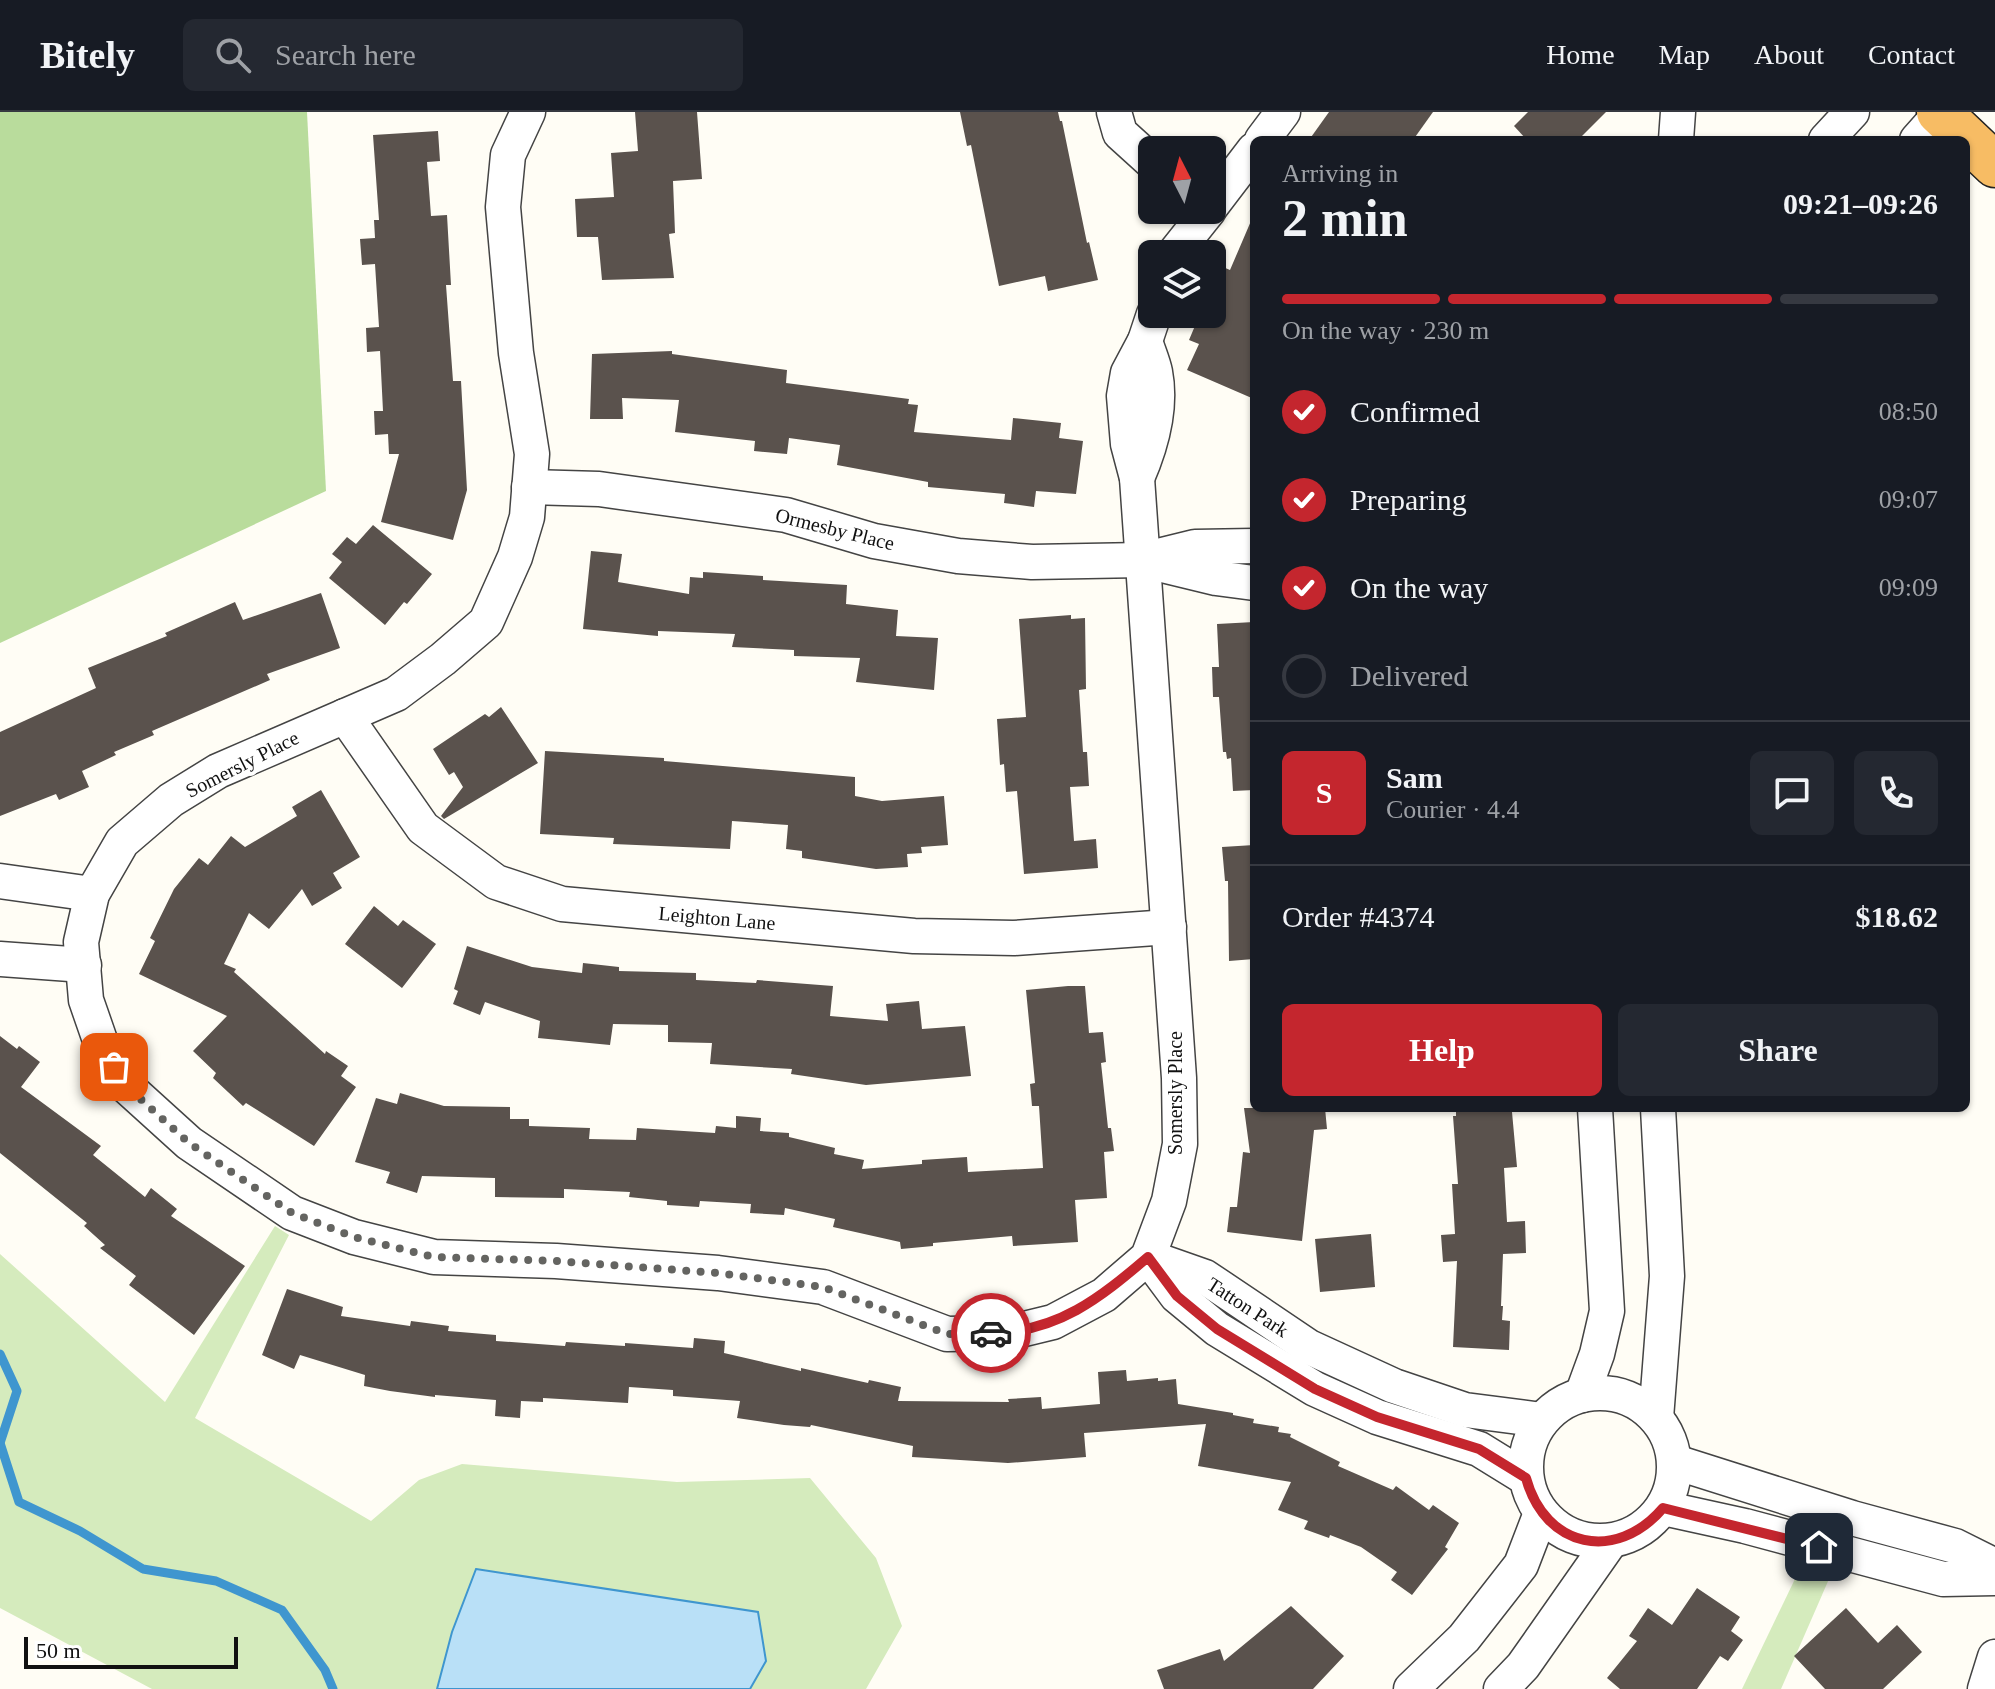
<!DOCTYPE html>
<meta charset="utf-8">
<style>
:root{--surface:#171b24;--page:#242831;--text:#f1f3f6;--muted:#9ea1a6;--line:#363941;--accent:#c4262e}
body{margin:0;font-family:Georgia,serif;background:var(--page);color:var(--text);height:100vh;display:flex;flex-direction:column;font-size:30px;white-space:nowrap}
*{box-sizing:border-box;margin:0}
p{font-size:26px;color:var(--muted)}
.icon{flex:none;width:44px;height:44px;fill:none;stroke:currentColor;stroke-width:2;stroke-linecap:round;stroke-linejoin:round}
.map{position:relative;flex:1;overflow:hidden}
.drawer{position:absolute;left:1250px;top:24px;width:720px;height:976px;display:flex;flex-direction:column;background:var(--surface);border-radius:12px;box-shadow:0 2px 6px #0004}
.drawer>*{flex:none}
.needle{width:52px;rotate:354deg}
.controls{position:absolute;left:1138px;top:24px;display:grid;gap:16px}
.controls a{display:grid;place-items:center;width:88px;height:88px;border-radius:12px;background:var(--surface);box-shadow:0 2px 6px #0004;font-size:40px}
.scale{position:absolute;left:24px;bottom:20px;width:214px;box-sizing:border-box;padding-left:8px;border:4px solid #111;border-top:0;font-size:22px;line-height:28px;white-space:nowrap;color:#111;-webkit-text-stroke:6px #fff;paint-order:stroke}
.pin{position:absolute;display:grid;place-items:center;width:68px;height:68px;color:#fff;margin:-34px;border-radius:16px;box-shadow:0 4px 12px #0006}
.courier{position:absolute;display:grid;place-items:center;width:80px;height:80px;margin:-40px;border:6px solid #c4262e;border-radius:50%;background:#fff;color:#222;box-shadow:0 2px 10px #0007}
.head em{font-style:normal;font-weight:800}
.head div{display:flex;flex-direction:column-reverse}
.head{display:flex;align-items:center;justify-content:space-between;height:136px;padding:0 32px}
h1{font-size:52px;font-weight:800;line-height:60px}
.bar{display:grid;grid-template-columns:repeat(4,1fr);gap:12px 8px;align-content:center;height:96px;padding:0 32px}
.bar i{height:10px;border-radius:6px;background:var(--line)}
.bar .current{background:var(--accent)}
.bar p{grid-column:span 4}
.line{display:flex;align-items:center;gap:20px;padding:0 32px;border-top:2px solid var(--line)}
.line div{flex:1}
.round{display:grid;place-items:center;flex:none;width:84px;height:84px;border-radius:12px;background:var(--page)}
ol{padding:0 32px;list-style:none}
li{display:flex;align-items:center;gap:24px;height:88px}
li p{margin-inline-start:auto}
li .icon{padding:8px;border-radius:50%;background:var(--accent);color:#fff;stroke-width:4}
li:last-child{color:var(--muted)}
li i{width:44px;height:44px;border:4px solid var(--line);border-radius:50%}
.button{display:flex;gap:16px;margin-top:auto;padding:16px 32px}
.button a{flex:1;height:92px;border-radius:12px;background:var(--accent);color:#fff;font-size:32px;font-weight:800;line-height:92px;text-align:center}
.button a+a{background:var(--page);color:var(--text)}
header{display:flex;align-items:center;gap:48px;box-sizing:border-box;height:112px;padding:0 40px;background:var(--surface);border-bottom:2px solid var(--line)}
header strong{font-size:38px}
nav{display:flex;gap:44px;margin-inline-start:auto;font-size:28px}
.search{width:560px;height:72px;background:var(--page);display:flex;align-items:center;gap:20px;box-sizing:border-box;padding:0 28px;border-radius:12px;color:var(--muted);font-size:30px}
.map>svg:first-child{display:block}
</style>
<header>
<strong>Bitely</strong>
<div class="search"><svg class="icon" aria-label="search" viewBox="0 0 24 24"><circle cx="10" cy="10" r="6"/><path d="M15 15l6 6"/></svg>Search here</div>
<nav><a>Home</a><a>Map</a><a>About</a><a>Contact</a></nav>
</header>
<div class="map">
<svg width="1995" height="1577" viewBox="0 0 1995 1577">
<rect width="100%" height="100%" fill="#fffdf5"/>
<g fill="#d5ebbd">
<polygon points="275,1114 289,1123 195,1306 371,1409 419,1368 462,1352 677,1370 810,1366 876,1446 902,1514 866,1577 152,1577 0,1496 0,1142 165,1290"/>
<polygon points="1807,1442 1836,1451 1781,1577 1742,1577"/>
</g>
<polygon fill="#b9dc9c" points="0,0 307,0 326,379 0,531"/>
<polygon fill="#b9e0f7" stroke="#3f96cf" stroke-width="2" points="476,1457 758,1500 766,1549 750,1577 437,1577 452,1520"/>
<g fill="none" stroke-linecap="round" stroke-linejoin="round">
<g stroke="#3f96cf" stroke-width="9">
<polyline points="0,1242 17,1279 0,1331"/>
<polyline points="0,1331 19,1390 80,1419 143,1457 216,1469 282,1498 325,1558 333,1577"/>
</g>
</g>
<g fill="#5a524d">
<polygon points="635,0 697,0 702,67 673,69 675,121 669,122 674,166 602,168 598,125 577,125 575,87 614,85 611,41 638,39"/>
<polygon points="960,0 1058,0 1060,9 1062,9 1087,131 1089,130 1098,168 1048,179 1045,164 999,174 971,33 967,34"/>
<polygon points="1329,0 1433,0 1413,28 1309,28"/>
<polygon points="1528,0 1606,0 1578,28 1527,28 1514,14"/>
<polygon points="438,19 440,49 427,50 431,104 447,103 451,173 446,173 453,269 461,269 467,378 453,428 381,410 399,342 389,342 388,322 375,323 374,299 383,299 380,239 367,240 366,216 379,215 375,152 362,153 360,127 375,126 374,108 379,108 373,23"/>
<polygon points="1254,102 1254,287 1187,258 1199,232 1189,228 1200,202 1212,202 1212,181 1223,155 1230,158"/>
<polygon points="672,239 672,242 787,258 786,271 909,287 908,292 918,293 914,320 1011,328 1013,306 1061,311 1059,326 1083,329 1076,382 1036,379 1034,395 1004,391 1005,382 928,375 928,370 837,353 840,333 789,326 787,342 754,339 755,329 675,320 679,288 622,286 623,307 590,307 592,242"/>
<polygon points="373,413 432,462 407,492 404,490 385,513 329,466 342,450 332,442 347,425 356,432"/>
<polygon points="591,439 622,442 618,470 689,482 690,465 703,466 703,460 763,464 763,468 847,473 846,492 898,498 896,524 938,526 934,578 856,570 860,546 794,544 794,538 732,535 735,522 658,519 658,524 583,517"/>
<polygon points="321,481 340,536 267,562 270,568 152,619 154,623 114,640 116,643 82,659 89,675 59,688 56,682 0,704 0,620 96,576 88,556 167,524 165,521 235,490 243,508"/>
<polygon points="1071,503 1071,507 1085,506 1086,577 1079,578 1083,640 1087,640 1089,674 1070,675 1074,729 1096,727 1098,756 1024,762 1017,679 1006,680 1004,652 1000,653 997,607 1026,605 1019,507"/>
<polygon points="1254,510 1254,678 1233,679 1231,646 1227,647 1226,640 1223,640 1219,585 1213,585 1212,555 1219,555 1217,512"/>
<polygon points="501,595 538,651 444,707 441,704 463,675 454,660 449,663 433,637 485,602 489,605"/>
<polygon points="545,639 664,646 664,649 855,665 855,684 882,689 944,684 948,733 921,735 922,741 907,742 908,755 876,757 802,746 802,739 786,737 788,713 732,709 730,737 613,732 614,726 540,722"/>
<polygon points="321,678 360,745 333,761 342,776 312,794 302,777 269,817 249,801 224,852 236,857 234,860 325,942 326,939 348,954 341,964 356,975 314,1034 246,991 243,994 213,966 216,961 193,939 227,904 139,862 155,829 150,826 174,777 199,746 208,753 231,724 245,735 297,704 292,695"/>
<polygon points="1254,733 1254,847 1229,849 1228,769 1225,769 1222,735"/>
<polygon points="374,794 398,814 403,808 436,832 402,876 345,832"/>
<polygon points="467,834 532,855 582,861 583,851 619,855 619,859 696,861 696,868 756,871 757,868 833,874 830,904 888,909 886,892 919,889 922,917 965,914 971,964 866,973 791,962 792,957 710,952 712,931 668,930 668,913 613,912 610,933 538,926 540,909 485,890 480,903 453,892 458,879 454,877"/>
<polygon points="1068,874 1085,874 1089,921 1103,920 1106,950 1101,951 1108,1016 1111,1016 1114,1039 1104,1040 1107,1086 1075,1088 1078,1130 1013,1134 1012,1124 933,1131 933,1134 901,1137 900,1130 833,1115 835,1107 785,1096 784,1103 750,1101 751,1092 700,1089 699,1095 667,1093 667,1089 629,1085 630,1080 564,1077 564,1086 495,1085 495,1066 422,1064 417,1081 386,1071 390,1060 355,1050 376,986 397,992 400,981 444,994 510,995 510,1007 529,1007 529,1014 590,1016 589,1027 636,1028 637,1016 715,1021 716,1014 736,1016 736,1004 761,1006 760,1019 789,1021 789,1025 835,1036 834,1042 864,1048 862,1057 922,1052 922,1048 967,1045 968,1060 1043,1056 1039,994 1032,994 1030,972 1035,971 1026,878"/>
<polygon points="0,924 17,937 19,934 40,950 21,975 101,1034 93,1043 145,1085 151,1076 177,1097 171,1104 245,1154 194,1223 129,1173 136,1164 100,1136 105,1133 84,1114 87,1111 0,1041"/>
<polygon points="1244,996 1325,996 1327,1017 1314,1018 1302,1129 1227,1120 1230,1095 1237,1095 1243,1040 1250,1041"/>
<polygon points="1456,996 1502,996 1503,1000 1512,1000 1517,1055 1504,1056 1507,1110 1525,1109 1526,1141 1503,1142 1501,1194 1503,1194 1502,1208 1510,1209 1509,1238 1453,1235 1457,1149 1443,1150 1441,1123 1455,1122 1452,1072 1458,1072 1453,1004 1456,1004"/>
<polygon points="1371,1122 1375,1175 1320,1180 1315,1127"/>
<polygon points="287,1177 343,1195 341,1204 410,1214 411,1209 449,1214 448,1219 496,1223 496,1229 565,1234 566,1230 625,1234 625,1231 693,1236 694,1226 725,1229 724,1241 801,1259 801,1256 868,1271 869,1268 901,1275 898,1289 1009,1290 1008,1287 1041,1285 1042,1297 1100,1292 1098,1260 1126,1258 1127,1269 1158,1266 1158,1269 1176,1267 1178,1292 1233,1301 1233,1303 1254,1307 1253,1311 1279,1315 1278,1320 1291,1322 1290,1325 1340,1350 1338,1354 1393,1378 1396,1374 1429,1398 1433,1393 1459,1411 1445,1435 1448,1437 1412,1483 1391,1468 1397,1460 1361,1435 1330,1423 1329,1426 1304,1417 1308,1409 1278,1398 1291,1370 1198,1354 1206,1312 1084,1321 1086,1345 1008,1351 912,1345 913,1334 811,1313 810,1315 784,1313 737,1306 740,1289 673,1284 673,1278 629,1275 628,1291 543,1286 543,1290 521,1289 520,1306 495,1304 496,1288 435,1283 435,1285 390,1279 364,1274 365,1263 300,1243 294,1257 262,1243"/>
<polygon points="1697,1476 1740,1505 1731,1519 1743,1528 1728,1549 1720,1544 1697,1577 1620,1577 1607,1566 1637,1529 1629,1524 1648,1496 1672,1513"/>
<polygon points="1291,1494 1344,1544 1313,1577 1164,1577 1157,1558 1220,1537 1224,1549"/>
<polygon points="1846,1496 1878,1531 1897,1513 1922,1540 1883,1577 1825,1577 1794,1544"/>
</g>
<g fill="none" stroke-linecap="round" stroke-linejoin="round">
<defs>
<g id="minor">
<polyline points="528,0 508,43 503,95 516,241 532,342 527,405 515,445 486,510 443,547 396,582 218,659 171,688 122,730 92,782 81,830 86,888 103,937 125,973 189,1031 292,1101 354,1125 434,1145 556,1149 718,1161 823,1175 947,1222 1008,1221 1053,1210 1104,1183 1148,1145 1169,1089 1180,1032 1179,966 1137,366 1128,332 1124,284 1128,261 1145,229 1154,202"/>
<polyline points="1114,0 1120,21 1152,50"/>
<polyline points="1262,28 1283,0"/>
<polyline points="1676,28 1678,0"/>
<polyline points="1826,28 1852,0"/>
<polyline points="1917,28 1942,0"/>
<polyline points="1212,93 1254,38"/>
<polyline points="1174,142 1209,98"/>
<path d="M1137 366C1151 334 1162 296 1155 260 1153 250 1148 239 1145 229"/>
<polyline points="529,375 599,377 786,403 874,429 958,444 1032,450 1142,448 1195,435 1254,434"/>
<polyline points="1146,449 1216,466 1254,471"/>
<polyline points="345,604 423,716 496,770 562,792 914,824 1014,826 1169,815"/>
<polyline points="0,769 92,782"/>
<polyline points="0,847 84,853"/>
<polyline points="1148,1145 1177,1184 1217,1217 1315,1277 1377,1305 1479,1337 1526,1366"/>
<polyline points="1148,1145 1205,1165 1309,1235 1394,1274 1465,1298 1542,1308"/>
<circle cx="1600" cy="1355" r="74"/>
<polyline points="1582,1283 1597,1242 1607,1199 1595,996"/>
<polyline points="1656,1306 1667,1164 1658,996"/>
<polyline points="1675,1350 1852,1406 1955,1434 1995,1454"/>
<polyline points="1663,1396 1745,1414 1943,1467 1995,1466"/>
<polyline points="1411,1577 1464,1526 1521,1453 1541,1401"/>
<polyline points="1501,1577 1523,1554 1610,1430"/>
<polyline points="1985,1577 1995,1545"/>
</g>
<polyline id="trunk" points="1939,0 1995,53"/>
</defs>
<use href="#minor" stroke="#444" stroke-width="37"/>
<use href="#trunk" stroke="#222" stroke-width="47"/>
<use href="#minor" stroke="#fff" stroke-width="34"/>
<use href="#trunk" stroke="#f7bc64" stroke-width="44"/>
</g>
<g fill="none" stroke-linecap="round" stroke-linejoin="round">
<polyline stroke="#646461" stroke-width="8" stroke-dasharray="0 14.4" points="114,955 125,973 189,1031 292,1101 354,1125 434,1145 556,1149 718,1161 823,1175 947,1222 991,1221"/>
<path stroke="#c4262e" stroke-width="10" d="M991 1221C1058 1220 1100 1186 1148 1145L1177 1184 1217 1217 1315 1277 1377 1305 1479 1337 1526 1366C1545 1436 1616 1451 1663 1396L1819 1435"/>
</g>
<g text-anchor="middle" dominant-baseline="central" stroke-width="8" stroke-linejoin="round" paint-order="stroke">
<g font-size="20" fill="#111" stroke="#fff">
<text transform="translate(835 417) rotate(14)">Ormesby Place</text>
<text transform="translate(242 652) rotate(-27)">Somersly Place</text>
<text transform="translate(717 806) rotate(5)">Leighton Lane</text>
<text transform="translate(1175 981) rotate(-90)">Somersly Place</text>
<text transform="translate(1248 1195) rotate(33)">Tatton Park</text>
</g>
</g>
</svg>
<div class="controls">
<a><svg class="needle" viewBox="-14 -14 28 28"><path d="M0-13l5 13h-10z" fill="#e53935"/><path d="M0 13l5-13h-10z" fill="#9ea1a6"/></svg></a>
<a><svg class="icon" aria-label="layers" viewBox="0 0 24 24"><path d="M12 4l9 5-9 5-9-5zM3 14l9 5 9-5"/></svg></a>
</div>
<div class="scale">50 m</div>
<div class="pin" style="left:114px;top:955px;background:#ea580c"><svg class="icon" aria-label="bag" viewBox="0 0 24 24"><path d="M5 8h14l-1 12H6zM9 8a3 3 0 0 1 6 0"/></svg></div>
<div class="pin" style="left:1819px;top:1435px;background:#1f2937"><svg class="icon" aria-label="home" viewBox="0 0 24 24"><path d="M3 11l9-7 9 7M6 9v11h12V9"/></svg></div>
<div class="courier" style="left:991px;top:1221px"><svg class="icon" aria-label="car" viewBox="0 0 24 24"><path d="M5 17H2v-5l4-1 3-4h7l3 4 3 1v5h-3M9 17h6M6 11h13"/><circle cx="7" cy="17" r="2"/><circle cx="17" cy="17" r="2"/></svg></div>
<section class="drawer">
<div class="head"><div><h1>2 min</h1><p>Arriving in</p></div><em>09:21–09:26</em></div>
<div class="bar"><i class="current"></i><i class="current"></i><i class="current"></i><i></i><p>On the way · 230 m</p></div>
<ol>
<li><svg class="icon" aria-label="check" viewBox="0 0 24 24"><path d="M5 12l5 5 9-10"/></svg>Confirmed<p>08:50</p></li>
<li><svg class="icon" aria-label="check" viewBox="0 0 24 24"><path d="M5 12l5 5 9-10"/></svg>Preparing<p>09:07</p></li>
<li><svg class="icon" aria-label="check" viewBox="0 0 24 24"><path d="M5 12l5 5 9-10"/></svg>On the way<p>09:09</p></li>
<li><i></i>Delivered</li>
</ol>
<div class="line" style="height:144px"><b class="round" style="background:var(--accent);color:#fff">S</b><div><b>Sam</b><p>Courier · 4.4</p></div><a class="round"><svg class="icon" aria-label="chat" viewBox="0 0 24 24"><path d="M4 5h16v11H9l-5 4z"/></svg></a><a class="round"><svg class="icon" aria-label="phone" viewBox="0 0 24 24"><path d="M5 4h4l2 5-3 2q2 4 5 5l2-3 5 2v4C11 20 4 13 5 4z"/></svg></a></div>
<div class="line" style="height:104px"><div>Order #4374</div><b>$18.62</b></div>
<div class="button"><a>Help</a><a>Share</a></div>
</section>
</div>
